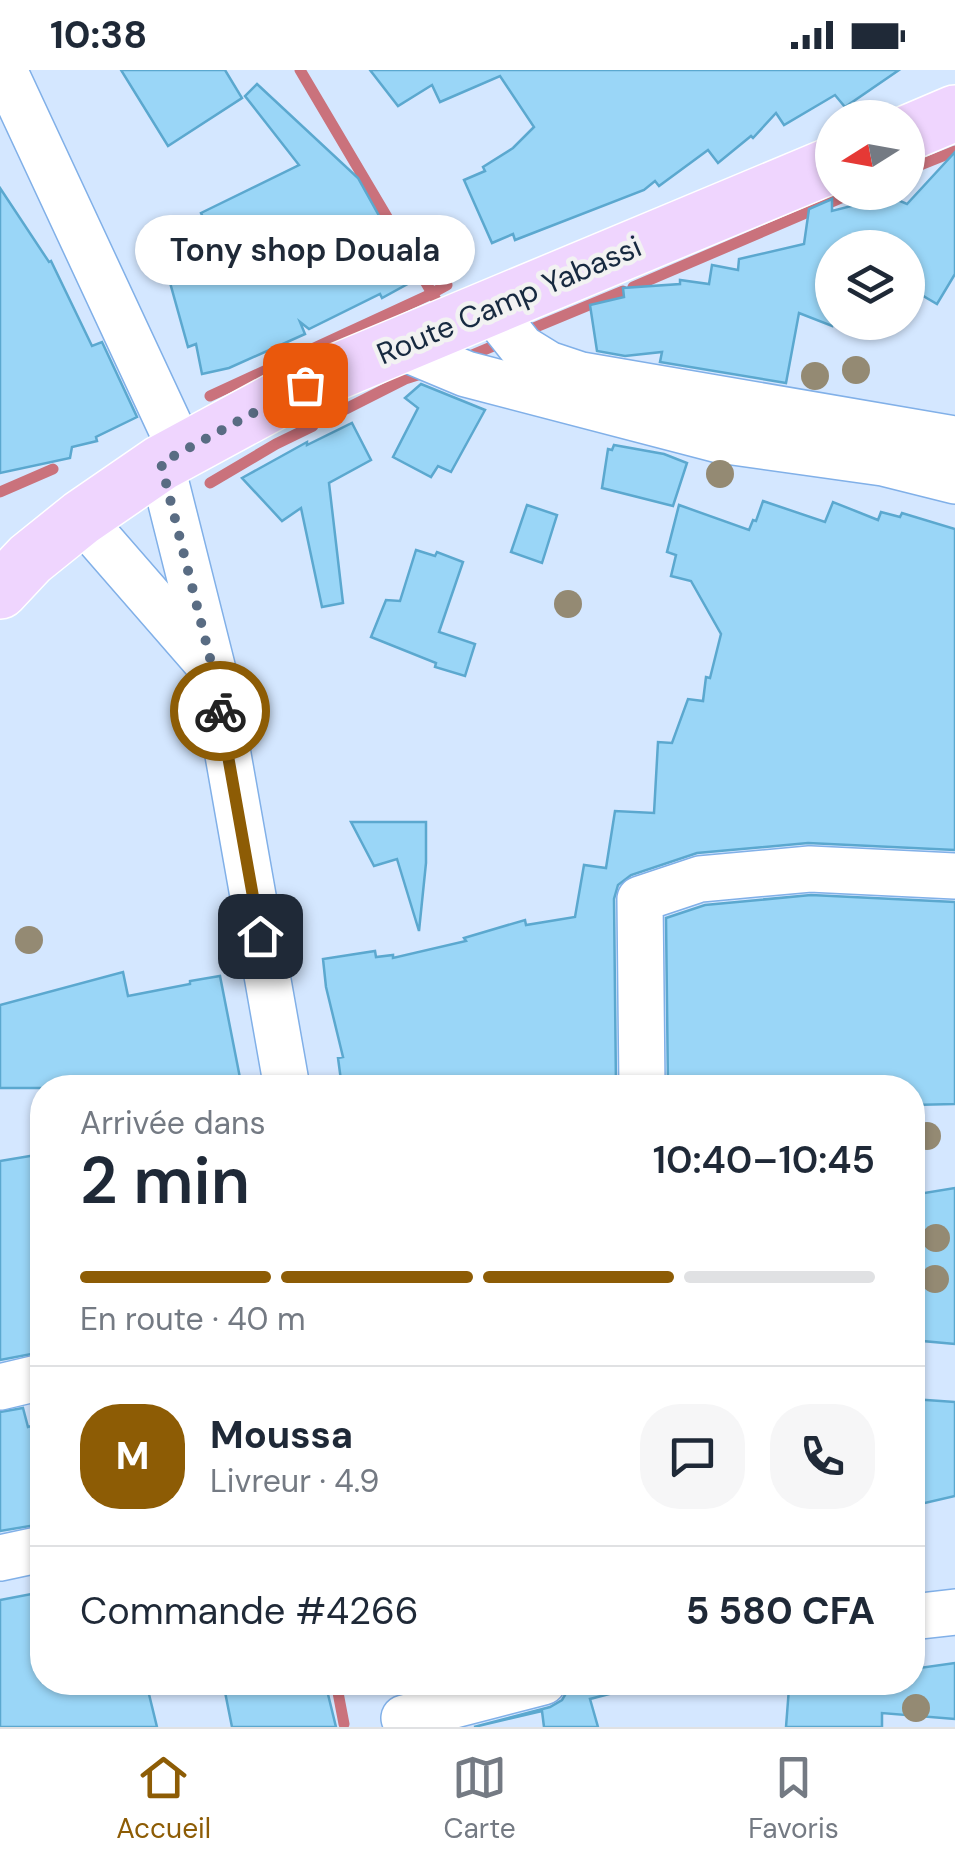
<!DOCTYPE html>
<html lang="fr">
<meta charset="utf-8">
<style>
:root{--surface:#fff;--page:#f6f6f7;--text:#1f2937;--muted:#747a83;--line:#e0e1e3;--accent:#8d5c05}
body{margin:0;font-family:"DM Sans",sans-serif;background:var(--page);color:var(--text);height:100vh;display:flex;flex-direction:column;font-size:38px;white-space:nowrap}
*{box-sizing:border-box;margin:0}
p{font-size:32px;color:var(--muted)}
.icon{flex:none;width:55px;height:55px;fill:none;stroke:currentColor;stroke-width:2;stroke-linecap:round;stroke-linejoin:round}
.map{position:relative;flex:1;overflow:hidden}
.drawer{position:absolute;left:30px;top:1005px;width:895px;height:620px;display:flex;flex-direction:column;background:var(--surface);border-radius:40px;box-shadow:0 2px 8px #0004}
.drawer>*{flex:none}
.needle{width:65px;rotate:259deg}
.buttons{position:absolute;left:815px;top:30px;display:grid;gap:20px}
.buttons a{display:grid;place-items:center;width:110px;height:110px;border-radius:50%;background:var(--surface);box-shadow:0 2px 8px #0004;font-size:50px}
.pin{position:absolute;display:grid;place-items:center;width:85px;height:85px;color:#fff;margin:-42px;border-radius:20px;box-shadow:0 5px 15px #0006}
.courier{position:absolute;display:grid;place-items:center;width:100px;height:100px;margin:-50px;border:8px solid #8d5c05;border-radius:50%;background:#fff;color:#222;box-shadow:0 2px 12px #0007}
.bubble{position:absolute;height:70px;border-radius:35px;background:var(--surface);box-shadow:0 2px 8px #0004;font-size:32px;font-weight:600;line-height:70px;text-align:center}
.summary em{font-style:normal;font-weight:600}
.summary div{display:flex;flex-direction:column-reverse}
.summary{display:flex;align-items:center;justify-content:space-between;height:170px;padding:0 50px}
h1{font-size:65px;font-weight:600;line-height:75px}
.bar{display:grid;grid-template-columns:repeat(4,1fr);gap:15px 10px;align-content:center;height:120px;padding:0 50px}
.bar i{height:12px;border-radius:8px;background:var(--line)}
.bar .active{background:var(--accent)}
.bar p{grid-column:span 4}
.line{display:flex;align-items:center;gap:25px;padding:0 50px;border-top:2px solid var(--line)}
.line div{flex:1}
.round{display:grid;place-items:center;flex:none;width:105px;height:105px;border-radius:40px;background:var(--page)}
.status{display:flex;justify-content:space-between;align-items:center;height:70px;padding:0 50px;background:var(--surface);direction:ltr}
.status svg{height:28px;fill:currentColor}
.tab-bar{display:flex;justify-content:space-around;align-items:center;height:140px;border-top:2px solid var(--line);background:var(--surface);font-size:28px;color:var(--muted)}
.tab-bar a{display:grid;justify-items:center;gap:5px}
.tab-bar .active{color:var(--accent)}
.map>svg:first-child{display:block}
</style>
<div class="status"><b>10:38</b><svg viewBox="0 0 49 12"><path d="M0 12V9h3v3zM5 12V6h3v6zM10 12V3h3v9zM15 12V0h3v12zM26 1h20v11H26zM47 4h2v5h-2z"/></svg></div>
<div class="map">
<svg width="955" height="1657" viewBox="0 0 955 1657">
<rect width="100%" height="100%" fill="#d4e7ff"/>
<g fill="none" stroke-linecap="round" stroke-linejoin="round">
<g stroke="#ca727c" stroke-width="11">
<polyline points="300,0 442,240"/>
<polyline points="908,100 955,81"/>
<polyline points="633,217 855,122"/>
<polyline points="524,262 623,221"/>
<polyline points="465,288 503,272"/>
<polyline points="210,326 427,226 447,215"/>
<polyline points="324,350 405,309 424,303"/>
<polyline points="210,413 276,374 313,356"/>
<polyline points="0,422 53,399"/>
<polyline points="336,1612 344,1654"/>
</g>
</g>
<g fill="#9ad6f7" stroke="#5ba8cf" stroke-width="2.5">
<polygon points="121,0 225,0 242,28 168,76"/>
<polygon points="370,0 899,0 845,37 835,25 784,55 776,43 753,68 751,66 718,93 708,80 659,116 655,111 644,120 515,170 513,164 492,173 464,110 485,101 483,97 513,78 534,57 500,6 440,32 432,15 398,36"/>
<polygon points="257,14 358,108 393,171 391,172 413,211 382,228 380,224 309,259 300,252 305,264 229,298 202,304 196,274 188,277 169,209 178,206 175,196 220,183 201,143 299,95 245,26"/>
<polygon points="955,82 955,204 937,234 908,217 908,178 832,178 832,256 799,243 786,313 660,292 662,282 625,286 597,281 590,235 624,227 623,218 680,214 680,210 709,214 712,195 738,200 739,189 804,174 809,139 832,129 832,141 859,134 883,135 886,125 907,134"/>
<polygon points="0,118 49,192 51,191 92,276 102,272 137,347 96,367 97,371 72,377 70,388 0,403"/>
<polygon points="421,314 485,340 451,402 438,396 431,407 393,387 418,338 405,328"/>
<polygon points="352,353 371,390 329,413 343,533 322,537 301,438 282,451 242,408 307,372 307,375"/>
<polygon points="614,375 664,384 687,393 673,436 602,418 608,379 612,380"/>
<polygon points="763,431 825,452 833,432 878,450 881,442 900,447 902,443 955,459 955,780 808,773 697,783 631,805 618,815 614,829 616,1018 342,1018 338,988 343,987 326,917 323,889 375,881 376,887 393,885 393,888 466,871 464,868 525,850 526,855 575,847 584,795 606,798 615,741 654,743 658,672 672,673 688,629 703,631 706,607 710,608 721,564 691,511 671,506 676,485 667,482 679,435 749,460 753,450 756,451"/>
<polygon points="527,435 557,445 542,493 511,482"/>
<polygon points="416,480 435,486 437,482 463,492 439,562 475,574 465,606 435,597 436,593 371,567 386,530 400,531"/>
<polygon points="351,752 426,752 426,793 419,861 397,789 374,796"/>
<polygon points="811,825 955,832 955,1034 912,1035 912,1018 668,1018 666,848 705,835"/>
<polygon points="123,902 128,926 190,914 190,911 220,906 242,1018 0,1018 0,935"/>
<polygon points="42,1084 42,1282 0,1290 0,1091"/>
<polygon points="955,1118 955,1274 912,1270 912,1190 920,1190 912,1141 912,1125"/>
<polygon points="912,1329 955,1332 955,1426 912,1436"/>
<polygon points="23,1338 28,1357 42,1353 42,1454 0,1461 0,1342"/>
<polygon points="42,1522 42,1612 146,1612 157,1657 0,1657 0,1530"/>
<polygon points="955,1593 955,1649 882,1643 882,1657 786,1657 789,1618 818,1612 912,1612 912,1599"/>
<polygon points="223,1612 325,1612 336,1657 232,1657"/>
<polygon points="568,1612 612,1612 613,1623 590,1629 598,1657 544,1657 542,1641 474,1657 550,1637 562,1630 568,1620"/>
</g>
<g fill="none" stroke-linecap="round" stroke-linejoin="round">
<defs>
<g id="minor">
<polyline points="4,0 182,382"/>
<polyline points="491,239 522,278 548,294 581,305 955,369"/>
<polyline points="399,276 466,304 719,370 883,393 955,411"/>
<polyline points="161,393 213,600 287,1018"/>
<polyline points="81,448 209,595"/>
<polyline points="642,1018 640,829 700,809 810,799 955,806"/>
<polyline points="0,1317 42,1307"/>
<polyline points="0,1488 42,1479"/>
<polyline points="912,1547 955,1542"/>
<polyline points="404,1648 543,1612"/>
</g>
<g id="primary">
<polyline points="908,63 955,43"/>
<polyline points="0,521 30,489 81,448 161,393 305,315 832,95"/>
</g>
</defs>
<use href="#minor" stroke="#81b0e8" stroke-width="48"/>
<use href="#primary" stroke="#fff" stroke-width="58"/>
<use href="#minor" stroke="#fff" stroke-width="45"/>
<use href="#primary" stroke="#efd5fe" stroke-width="55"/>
</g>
<g fill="#948a73">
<circle cx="856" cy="300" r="14"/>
<circle cx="815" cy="306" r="14"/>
<circle cx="720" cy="404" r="14"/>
<circle cx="568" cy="534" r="14"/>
<circle cx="29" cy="870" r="14"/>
<circle cx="927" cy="1066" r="14"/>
<circle cx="936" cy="1168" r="14"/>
<circle cx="935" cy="1209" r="14"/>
<circle cx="916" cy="1638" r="14"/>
</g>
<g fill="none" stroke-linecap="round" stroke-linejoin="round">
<polyline stroke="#596c83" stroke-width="10" stroke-dasharray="0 18" points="220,641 213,600 161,393 305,315"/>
<polyline stroke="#8d5c05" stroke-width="12" points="220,641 260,866"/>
</g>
<g text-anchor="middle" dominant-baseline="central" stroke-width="9" stroke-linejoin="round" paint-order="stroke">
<g font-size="30" fill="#172a40" stroke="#f2f2f2">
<text transform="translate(509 230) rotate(-23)">Route Camp Yabassi</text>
</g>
</g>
</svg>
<div class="buttons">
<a><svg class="needle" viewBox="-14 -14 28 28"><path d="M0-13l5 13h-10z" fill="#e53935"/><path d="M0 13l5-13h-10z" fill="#747a83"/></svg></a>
<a><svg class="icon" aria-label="layers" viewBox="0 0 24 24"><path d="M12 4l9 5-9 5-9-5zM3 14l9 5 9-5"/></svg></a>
</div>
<div class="pin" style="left:305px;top:315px;background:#ea580c"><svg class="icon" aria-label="bag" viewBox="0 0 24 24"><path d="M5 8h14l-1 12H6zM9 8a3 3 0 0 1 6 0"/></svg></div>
<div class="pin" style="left:260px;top:866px;background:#1f2937"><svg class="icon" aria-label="home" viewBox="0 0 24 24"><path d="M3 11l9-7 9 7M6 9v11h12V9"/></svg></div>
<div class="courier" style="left:220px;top:641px"><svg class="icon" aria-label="bike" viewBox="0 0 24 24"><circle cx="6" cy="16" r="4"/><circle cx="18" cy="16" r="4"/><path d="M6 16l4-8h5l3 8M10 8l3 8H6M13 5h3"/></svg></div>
<div class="bubble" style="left:135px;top:145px;width:340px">Tony shop Douala</div>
<section class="drawer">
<div class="summary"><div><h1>2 min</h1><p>Arrivée dans</p></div><em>10:40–10:45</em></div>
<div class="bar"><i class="active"></i><i class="active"></i><i class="active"></i><i></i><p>En route · 40 m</p></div>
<div class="line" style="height:180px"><b class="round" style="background:var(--accent);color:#fff">M</b><div><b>Moussa</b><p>Livreur · 4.9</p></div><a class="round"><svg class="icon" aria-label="chat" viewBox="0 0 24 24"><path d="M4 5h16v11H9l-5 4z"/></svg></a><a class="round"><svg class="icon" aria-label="phone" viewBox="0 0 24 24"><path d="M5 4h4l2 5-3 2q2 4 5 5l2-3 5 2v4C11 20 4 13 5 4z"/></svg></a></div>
<div class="line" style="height:130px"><div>Commande #4266</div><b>5 580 CFA</b></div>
</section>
</div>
<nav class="tab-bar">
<a class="active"><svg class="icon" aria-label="home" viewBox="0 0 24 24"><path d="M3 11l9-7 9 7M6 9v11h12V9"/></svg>Accueil</a>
<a><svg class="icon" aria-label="map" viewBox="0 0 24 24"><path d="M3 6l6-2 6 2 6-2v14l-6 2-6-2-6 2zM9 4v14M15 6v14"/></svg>Carte</a>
<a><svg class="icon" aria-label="saved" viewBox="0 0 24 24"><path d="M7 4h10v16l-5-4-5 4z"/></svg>Favoris</a>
</nav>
